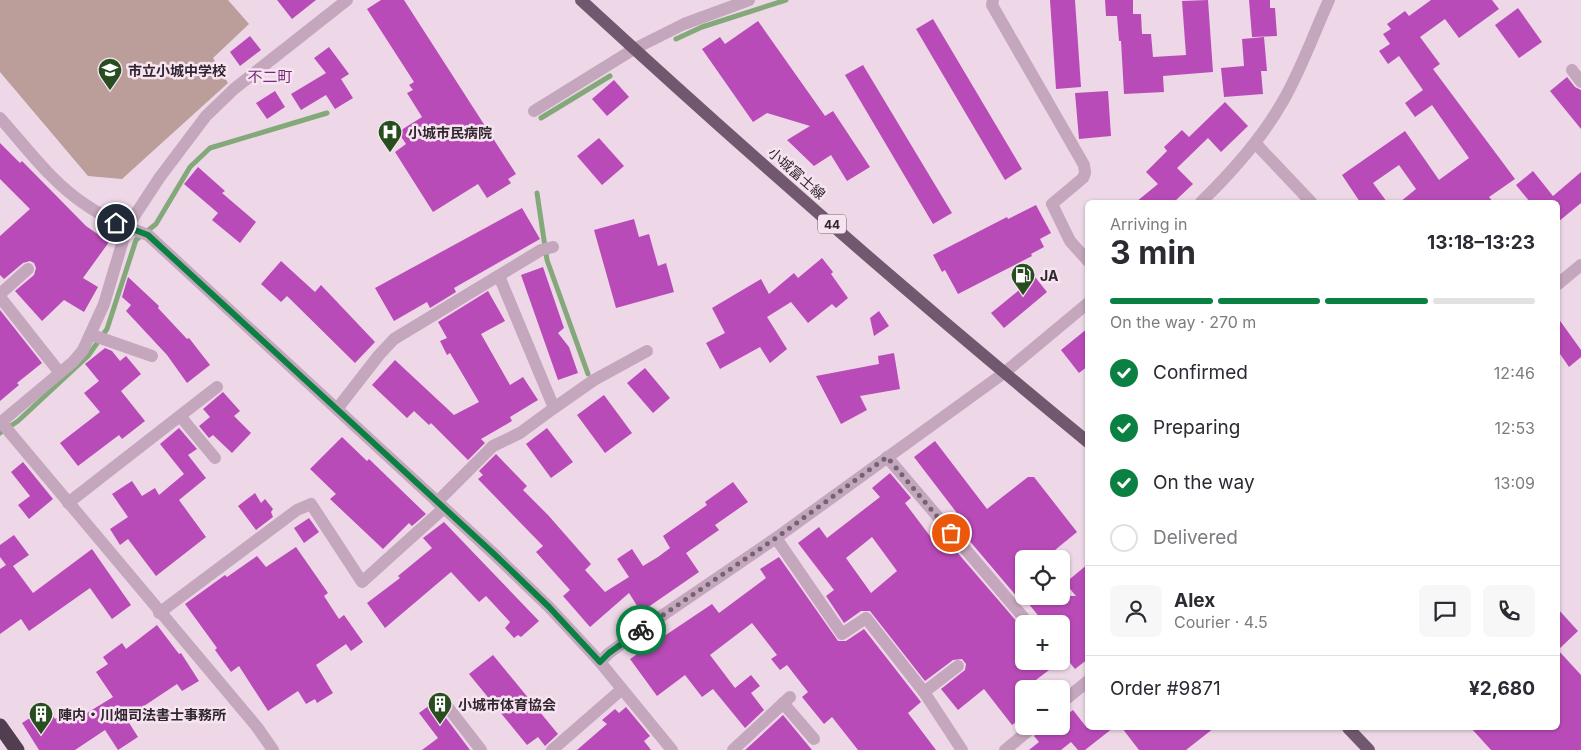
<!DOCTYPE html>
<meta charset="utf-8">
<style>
:root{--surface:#fff;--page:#f7f7f7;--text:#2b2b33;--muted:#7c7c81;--line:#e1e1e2;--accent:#0b8043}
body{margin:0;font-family:Inter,"Noto Sans JP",sans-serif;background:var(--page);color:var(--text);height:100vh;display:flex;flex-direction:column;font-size:19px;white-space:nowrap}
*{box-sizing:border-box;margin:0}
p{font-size:16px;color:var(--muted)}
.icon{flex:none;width:28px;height:28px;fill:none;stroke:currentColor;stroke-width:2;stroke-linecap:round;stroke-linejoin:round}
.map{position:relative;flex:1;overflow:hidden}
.sheet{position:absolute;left:1085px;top:200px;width:475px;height:530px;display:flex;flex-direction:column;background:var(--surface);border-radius:8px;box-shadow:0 1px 4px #0004}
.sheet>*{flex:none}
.controls{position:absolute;left:1015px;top:550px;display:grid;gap:10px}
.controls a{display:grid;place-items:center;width:55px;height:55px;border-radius:8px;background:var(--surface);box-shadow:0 1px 4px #0004;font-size:25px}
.pin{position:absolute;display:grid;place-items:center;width:42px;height:42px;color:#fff;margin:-21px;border:2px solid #fff;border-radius:50%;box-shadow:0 1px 5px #0007}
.courier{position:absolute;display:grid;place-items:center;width:50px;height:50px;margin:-25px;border:4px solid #0b8043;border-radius:50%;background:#fff;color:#222;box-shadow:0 1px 6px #0007}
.head em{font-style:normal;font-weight:700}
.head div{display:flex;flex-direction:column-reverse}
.head{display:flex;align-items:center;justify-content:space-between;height:85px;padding:0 25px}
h1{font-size:32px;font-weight:700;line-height:38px}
.bar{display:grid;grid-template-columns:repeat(4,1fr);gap:8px 5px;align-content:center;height:60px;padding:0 25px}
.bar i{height:6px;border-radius:4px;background:var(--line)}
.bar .selected{background:var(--accent)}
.bar p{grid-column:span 4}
.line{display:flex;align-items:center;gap:12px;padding:0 25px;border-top:1px solid var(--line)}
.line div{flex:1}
.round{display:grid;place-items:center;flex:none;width:52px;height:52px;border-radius:8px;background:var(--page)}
ol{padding:0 25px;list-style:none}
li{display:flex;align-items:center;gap:15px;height:55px}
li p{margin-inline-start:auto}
li .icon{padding:5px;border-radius:50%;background:var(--accent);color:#fff;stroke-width:4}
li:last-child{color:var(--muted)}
li i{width:28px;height:28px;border:2px solid var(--line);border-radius:50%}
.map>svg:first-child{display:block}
</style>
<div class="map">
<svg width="1581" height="750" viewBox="0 0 1581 750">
<rect width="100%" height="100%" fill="#eed8e7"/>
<polygon fill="#bb9d9a" points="0,0 228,0 249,24 213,58 228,83 122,179 88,176 0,72"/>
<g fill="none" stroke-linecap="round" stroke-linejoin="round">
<g stroke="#83a87a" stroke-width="5">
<polyline points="676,39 702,27 786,0"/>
<polyline points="541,118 610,76"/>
<polyline points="537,193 547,260 588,374"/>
<polyline points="0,433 18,421 88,356 107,329 136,240 156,224 190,167 210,148 327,113"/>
</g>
</g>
<g fill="#b94bb8" fill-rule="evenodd">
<polygon points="277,0 316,0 292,19"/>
<polygon points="381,0 404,0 516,174 508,179 511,183 487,198 478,184 433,212 395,152 406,144 398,132 422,117 407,93 413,90 409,85 414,82 367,9"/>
<polygon points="1050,0 1075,0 1081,87 1056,89"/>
<polygon points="1105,0 1133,0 1133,14 1141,14 1142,34 1151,34 1153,57 1186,55 1182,1 1208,0 1213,72 1163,76 1164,92 1124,94 1121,41 1119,41 1117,16 1106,16"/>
<polygon points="1249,0 1270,0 1270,8 1275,8 1277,36 1252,37"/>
<polygon points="1431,0 1492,0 1499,9 1459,38 1445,19 1420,37 1440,64 1433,69 1515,179 1489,197 1493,202 1400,202 1416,189 1399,165 1373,183 1387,202 1360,202 1342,175 1405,131 1439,180 1469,158 1432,105 1415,117 1405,103 1423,90 1399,56 1388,64 1379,51 1390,44 1383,34 1391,29 1387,24 1405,11 1409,16"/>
<polygon points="1518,8 1542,42 1519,58 1495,25"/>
<polygon points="933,19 1022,169 1005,180 916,29"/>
<polygon points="758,21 825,116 833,111 870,167 847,181 831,155 814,166 787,140 810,126 767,113 753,122 702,49 720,37 725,44"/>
<polygon points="250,36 261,50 240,66 230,52"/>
<polygon points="1264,37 1267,71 1261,71 1263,94 1224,97 1221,68 1244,66 1242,39"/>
<polygon points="329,47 349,74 341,79 353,98 335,109 326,95 301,110 291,94 326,73 314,58"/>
<polygon points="863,65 952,213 933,224 845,75"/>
<polygon points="1567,77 1575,87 1581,90 1581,129 1550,91"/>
<polygon points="614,80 629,97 607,116 592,99"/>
<polygon points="275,91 285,107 267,119 256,103"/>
<polygon points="1108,91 1111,136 1079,139 1075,93"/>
<polygon points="1225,102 1248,126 1221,152 1208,138 1177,168 1193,184 1174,202 1136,202 1158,184 1146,172 1167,151 1164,147 1182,130 1189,137"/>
<polygon points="599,138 624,166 602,185 577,156"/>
<polygon points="0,143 20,163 22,161 86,226 109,242 83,278 98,287 84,312 64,300 42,321 15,291 34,275 36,268 34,263 30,261 23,263 4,279 0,275 0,236 30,209 0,179"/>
<polygon points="198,167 225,191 222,193 256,222 240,243 212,220 218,213 184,184"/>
<polygon points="1533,171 1553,196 1581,172 1581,203 1558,222 1558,202 1530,202 1516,185"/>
<polygon points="1036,205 1051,233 1040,239 1044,247 1031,254 1032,256 958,294 945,270 942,272 933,255 1007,217 1008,219"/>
<polygon points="522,208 540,239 454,288 456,292 430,308 427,302 394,321 375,288"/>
<polygon points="634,219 639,237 649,234 658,266 666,263 674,292 616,308 594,230"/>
<polygon points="822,258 833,272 831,274 848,298 836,308 832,304 808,323 791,302 767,317 787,349 770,363 760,347 720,369 706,343 725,333 712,308 761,279 769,294 794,273 798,278"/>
<polygon points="281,261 315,292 321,285 375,342 355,363 287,296 281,302 261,284"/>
<polygon points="543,267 564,328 558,333 569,347 578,373 558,380 521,275"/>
<polygon points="128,277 159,306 158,308 187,339 189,338 210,365 187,383 167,355 126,311 131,305 122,297"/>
<polygon points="1035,277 1047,292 1004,328 991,313"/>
<polygon points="488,291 505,321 481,334 510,385 523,377 538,400 510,417 512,421 481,439 485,443 468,460 431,423 429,425 414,411 407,418 372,385 395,360 454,415 479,402 450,353 447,355 440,341 447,338 438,322"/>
<polygon points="0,310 42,363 17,383 19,385 0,401"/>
<polygon points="879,311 889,326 874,336 870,318"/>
<polygon points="1558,318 1581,350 1581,357 1569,367 1558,351"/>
<polygon points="1088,328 1088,366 1079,373 1061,350"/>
<polygon points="105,348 112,351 120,361 126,356 141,374 121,391 145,421 122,439 119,435 78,466 60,443 100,412 84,393 99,381 85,364"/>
<polygon points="894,353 900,389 860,396 867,410 841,424 816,376 879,364 878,356"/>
<polygon points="645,368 670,398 653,413 627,383"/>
<polygon points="223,392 240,411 234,416 251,433 232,453 213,435 209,438 199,426 210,417 203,409"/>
<polygon points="604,395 632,433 605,453 577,415"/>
<polygon points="179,428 197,449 188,455 206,478 179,500 206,537 156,576 128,539 120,545 110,529 128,517 112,494 132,481 142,496 155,488 159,495 184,474 160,444"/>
<polygon points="547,428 573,462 551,478 526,444"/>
<polygon points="342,437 367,461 369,459 426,514 412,526 409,523 383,549 330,499 336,494 310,469"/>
<polygon points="935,441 987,509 1028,477 1034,477 1077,532 1044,559 1024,559 1024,596 1076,596 1065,583 1088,564 1088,659 1075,669 1061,652 1061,624 1045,624 1024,598 1024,605 957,526 963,521 914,457"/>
<polygon points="496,454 527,486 523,490 548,515 591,564 585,570 605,592 629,577 617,559 632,549 643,566 658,557 670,548 663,536 707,505 705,502 733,482 748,502 715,525 719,530 686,553 699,572 641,612 629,593 590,627 563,596 570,590 536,552 543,546 478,479 483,475 479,471"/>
<polygon points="23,462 53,499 29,519 18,505 30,496 11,472"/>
<path d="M890 473 911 498 905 503 936 544 944 537 1024 630V661H1061L1024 689V716L1012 725 984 689 958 710 941 689 965 670 966 664 962 659 953 660 925 681 870 611H861L844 623 826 596 834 590 798 543 819 527 827 538 880 497 872 488ZM872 537 897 571 871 593 846 558Z"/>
<polygon points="255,493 261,503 265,499 273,509 271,512 273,517 256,530 238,506"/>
<polygon points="309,518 319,532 304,543 294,528"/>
<polygon points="444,522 539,621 521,637 518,635 514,638 505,628 510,622 486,596 479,602 451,572 385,628 367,603 400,578 398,576 432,548 423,538"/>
<polygon points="14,535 29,555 13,566 33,593 92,549 131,605 112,619 90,588 29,631 21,619 0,634 0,569 6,565 0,557 0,545"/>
<polygon points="296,547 328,593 324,596 339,619 344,615 363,642 351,651 346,644 316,665 333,693 317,703 315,699 306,704 298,691 268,711 239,666 231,672 215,650 217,648 185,604 225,575 227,577 257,556 266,567"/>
<polygon points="779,557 838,641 846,641 864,629 921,702 908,713 936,750 858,750 832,717 824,724 802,697 808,692 787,665 780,670 771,659 777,655 752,623 710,655 735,688 751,675 760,686 751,693 764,710 745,728 713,689 702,697 685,675 657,696 630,659 712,604 719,613 766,578 760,569"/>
<polygon points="1558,609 1578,631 1558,650 1581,675 1581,750 1491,750 1471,728 1558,728"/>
<polygon points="157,625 179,654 181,653 199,681 182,691 177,684 126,718 138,737 118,750 105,730 75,750 39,750 22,723 47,707 55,719 62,714 69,724 113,697 96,672 108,664 103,657 122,643 126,649"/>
<polygon points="493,655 558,734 545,746 538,737 527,745 469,674"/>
<polygon points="434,702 470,750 422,750 438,738 419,713"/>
<polygon points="626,707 650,736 644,741 651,750 577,750 607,724 602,720 615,709 619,713"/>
<polygon points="1073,710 1087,728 1113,728 1085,750 1078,750 1071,742 1061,750 1029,750 1039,742 1034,736 1042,726 1061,726 1061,719"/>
<polygon points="783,715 812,750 745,750 755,741"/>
<polygon points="1122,728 1214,728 1186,750 1139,750"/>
</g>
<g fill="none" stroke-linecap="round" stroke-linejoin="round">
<g stroke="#c4a6bd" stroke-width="12">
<polyline points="993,0 992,5 1084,165 1085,173 1083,178 1052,204 1070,241 1088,261"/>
<polyline points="1572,70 1581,82"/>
<polyline points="534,111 634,49 684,24 749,0"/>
<path d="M0 118C27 148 52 183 86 205 105 218 126 227 148 235L494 554 549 607 600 662 672 750"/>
<polyline points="1256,144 1311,202"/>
<path d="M1201 202C1232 172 1261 140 1283 101 1301 70 1314 33 1329 0"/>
<polyline points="1558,284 1581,265"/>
<polyline points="0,294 28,269"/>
<polyline points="0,297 60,373"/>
<polyline points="92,335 152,356"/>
<polyline points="554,408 594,380 647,351"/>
<polyline points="337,409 379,355 394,339 541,250 553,247"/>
<polyline points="180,416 215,458"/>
<polyline points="1,422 257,727 273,750"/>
<polyline points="0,423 73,362 83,350 104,304 127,227 160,177 206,116 234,89 347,0"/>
<polyline points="887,457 1029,624"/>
<polyline points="437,502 493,446 520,433 554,408 499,276"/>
<polyline points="68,503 217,387"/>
<polyline points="776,538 842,634 866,618 924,692 962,750"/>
<polyline points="159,613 297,510 311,504 362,582 444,508"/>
<polyline points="600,662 609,653 638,632 776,538 1004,373 1088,303"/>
<polyline points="924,692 958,666"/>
<polyline points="443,701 481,750"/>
<polyline points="783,703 814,739"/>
<polyline points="1061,703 1088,681"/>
<polyline points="552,750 621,690"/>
<polyline points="733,750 790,697"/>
<polyline points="1005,750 1034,726"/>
</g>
<g stroke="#72586f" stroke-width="12">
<path d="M581 0C745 151 915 300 1088 442"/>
<polyline points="1348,728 1369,750"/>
</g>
<polyline stroke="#513e50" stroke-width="15" points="0,726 17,750"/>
</g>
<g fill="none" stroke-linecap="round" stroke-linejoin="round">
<polyline stroke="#736470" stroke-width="5" stroke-dasharray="0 9" points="641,630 776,538 887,457 951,533"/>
<polyline stroke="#0b8043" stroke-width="6" points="116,223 148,235 494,554 549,607 600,662 609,653 641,630"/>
</g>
<defs>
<symbol id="school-pin" viewBox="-11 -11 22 30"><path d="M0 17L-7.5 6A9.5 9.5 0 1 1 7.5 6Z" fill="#284e20" stroke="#f6e4f0"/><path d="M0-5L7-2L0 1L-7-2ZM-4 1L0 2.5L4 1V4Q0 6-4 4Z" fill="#fff"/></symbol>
<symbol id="hospital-pin" viewBox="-11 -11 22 30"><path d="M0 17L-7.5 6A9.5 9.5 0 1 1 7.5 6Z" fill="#284e20" stroke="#f6e4f0"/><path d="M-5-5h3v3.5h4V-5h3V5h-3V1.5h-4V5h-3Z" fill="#fff"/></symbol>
<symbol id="fuel-pin" viewBox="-11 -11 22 30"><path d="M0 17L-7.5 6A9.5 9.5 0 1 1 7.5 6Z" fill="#284e20" stroke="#f6e4f0"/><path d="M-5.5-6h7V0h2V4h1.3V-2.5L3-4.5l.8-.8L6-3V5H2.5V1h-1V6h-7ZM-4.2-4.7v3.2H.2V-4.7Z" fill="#fff"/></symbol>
<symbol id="building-pin" viewBox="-11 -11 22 30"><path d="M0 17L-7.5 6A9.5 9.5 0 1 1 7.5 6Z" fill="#284e20" stroke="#f6e4f0"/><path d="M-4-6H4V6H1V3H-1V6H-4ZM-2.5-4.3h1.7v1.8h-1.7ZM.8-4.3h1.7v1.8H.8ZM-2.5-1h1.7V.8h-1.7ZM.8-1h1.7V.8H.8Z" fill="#fff"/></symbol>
</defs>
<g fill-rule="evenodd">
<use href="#school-pin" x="96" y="56" width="28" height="38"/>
<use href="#hospital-pin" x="376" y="118" width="28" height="38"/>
<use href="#fuel-pin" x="1009" y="261" width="28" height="38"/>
<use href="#building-pin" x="426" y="690" width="28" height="38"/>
<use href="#building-pin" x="27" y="700" width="28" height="38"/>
</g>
<g text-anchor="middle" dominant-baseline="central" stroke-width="5" stroke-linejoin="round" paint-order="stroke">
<rect fill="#f6e4f0" stroke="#6c5f6a" stroke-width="1" x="818" y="214.5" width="28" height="19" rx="4"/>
<g font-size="12" font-weight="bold" fill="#312630">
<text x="832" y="224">44</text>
</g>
<g font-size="14" font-weight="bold" fill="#312630" stroke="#f6e4f0" text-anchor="start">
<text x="128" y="70">市立小城中学校</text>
<text x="408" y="132">小城市民病院</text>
<text x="1040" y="275">JA</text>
<text x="458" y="704">小城市体育協会</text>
<text x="58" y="714">陣内・川畑司法書士事務所</text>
</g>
<g font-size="14" fill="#312630" stroke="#f6e4f0">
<text transform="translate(797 173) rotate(41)">小城富士線</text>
</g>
<g font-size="15" fill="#772777" stroke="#f6e4f0">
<text x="270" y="76">不二町</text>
</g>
</g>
</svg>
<div class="controls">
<a><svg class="icon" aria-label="locate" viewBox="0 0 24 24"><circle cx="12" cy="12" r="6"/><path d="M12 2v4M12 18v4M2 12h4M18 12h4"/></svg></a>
<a>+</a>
<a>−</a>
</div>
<div class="pin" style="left:951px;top:533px;background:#ea580c"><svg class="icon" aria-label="bag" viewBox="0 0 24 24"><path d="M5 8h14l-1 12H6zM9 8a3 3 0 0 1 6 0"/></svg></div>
<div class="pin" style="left:116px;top:223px;background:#1f2937"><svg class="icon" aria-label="home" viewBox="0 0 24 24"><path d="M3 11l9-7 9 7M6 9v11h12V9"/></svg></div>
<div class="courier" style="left:641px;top:630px"><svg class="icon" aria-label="bike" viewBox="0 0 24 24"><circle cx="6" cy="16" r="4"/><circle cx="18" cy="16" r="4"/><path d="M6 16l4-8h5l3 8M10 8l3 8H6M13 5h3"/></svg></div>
<section class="sheet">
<div class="head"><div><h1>3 min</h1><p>Arriving in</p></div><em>13:18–13:23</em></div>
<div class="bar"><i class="selected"></i><i class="selected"></i><i class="selected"></i><i></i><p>On the way · 270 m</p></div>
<ol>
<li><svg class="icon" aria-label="check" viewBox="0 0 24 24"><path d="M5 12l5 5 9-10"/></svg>Confirmed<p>12:46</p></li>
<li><svg class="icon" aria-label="check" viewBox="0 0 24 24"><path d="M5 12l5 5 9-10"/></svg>Preparing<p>12:53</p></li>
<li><svg class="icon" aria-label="check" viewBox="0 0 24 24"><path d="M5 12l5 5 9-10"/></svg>On the way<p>13:09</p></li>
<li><i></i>Delivered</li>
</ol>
<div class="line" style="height:90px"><a class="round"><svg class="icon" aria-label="person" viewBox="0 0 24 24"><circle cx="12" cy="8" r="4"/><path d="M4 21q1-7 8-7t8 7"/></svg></a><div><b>Alex</b><p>Courier · 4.5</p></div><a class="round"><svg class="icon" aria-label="chat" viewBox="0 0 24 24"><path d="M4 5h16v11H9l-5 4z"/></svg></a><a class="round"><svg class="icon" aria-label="phone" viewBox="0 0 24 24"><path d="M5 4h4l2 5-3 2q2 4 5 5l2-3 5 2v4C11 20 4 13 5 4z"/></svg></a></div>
<div class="line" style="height:65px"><div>Order #9871</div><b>¥2,680</b></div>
</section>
</div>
